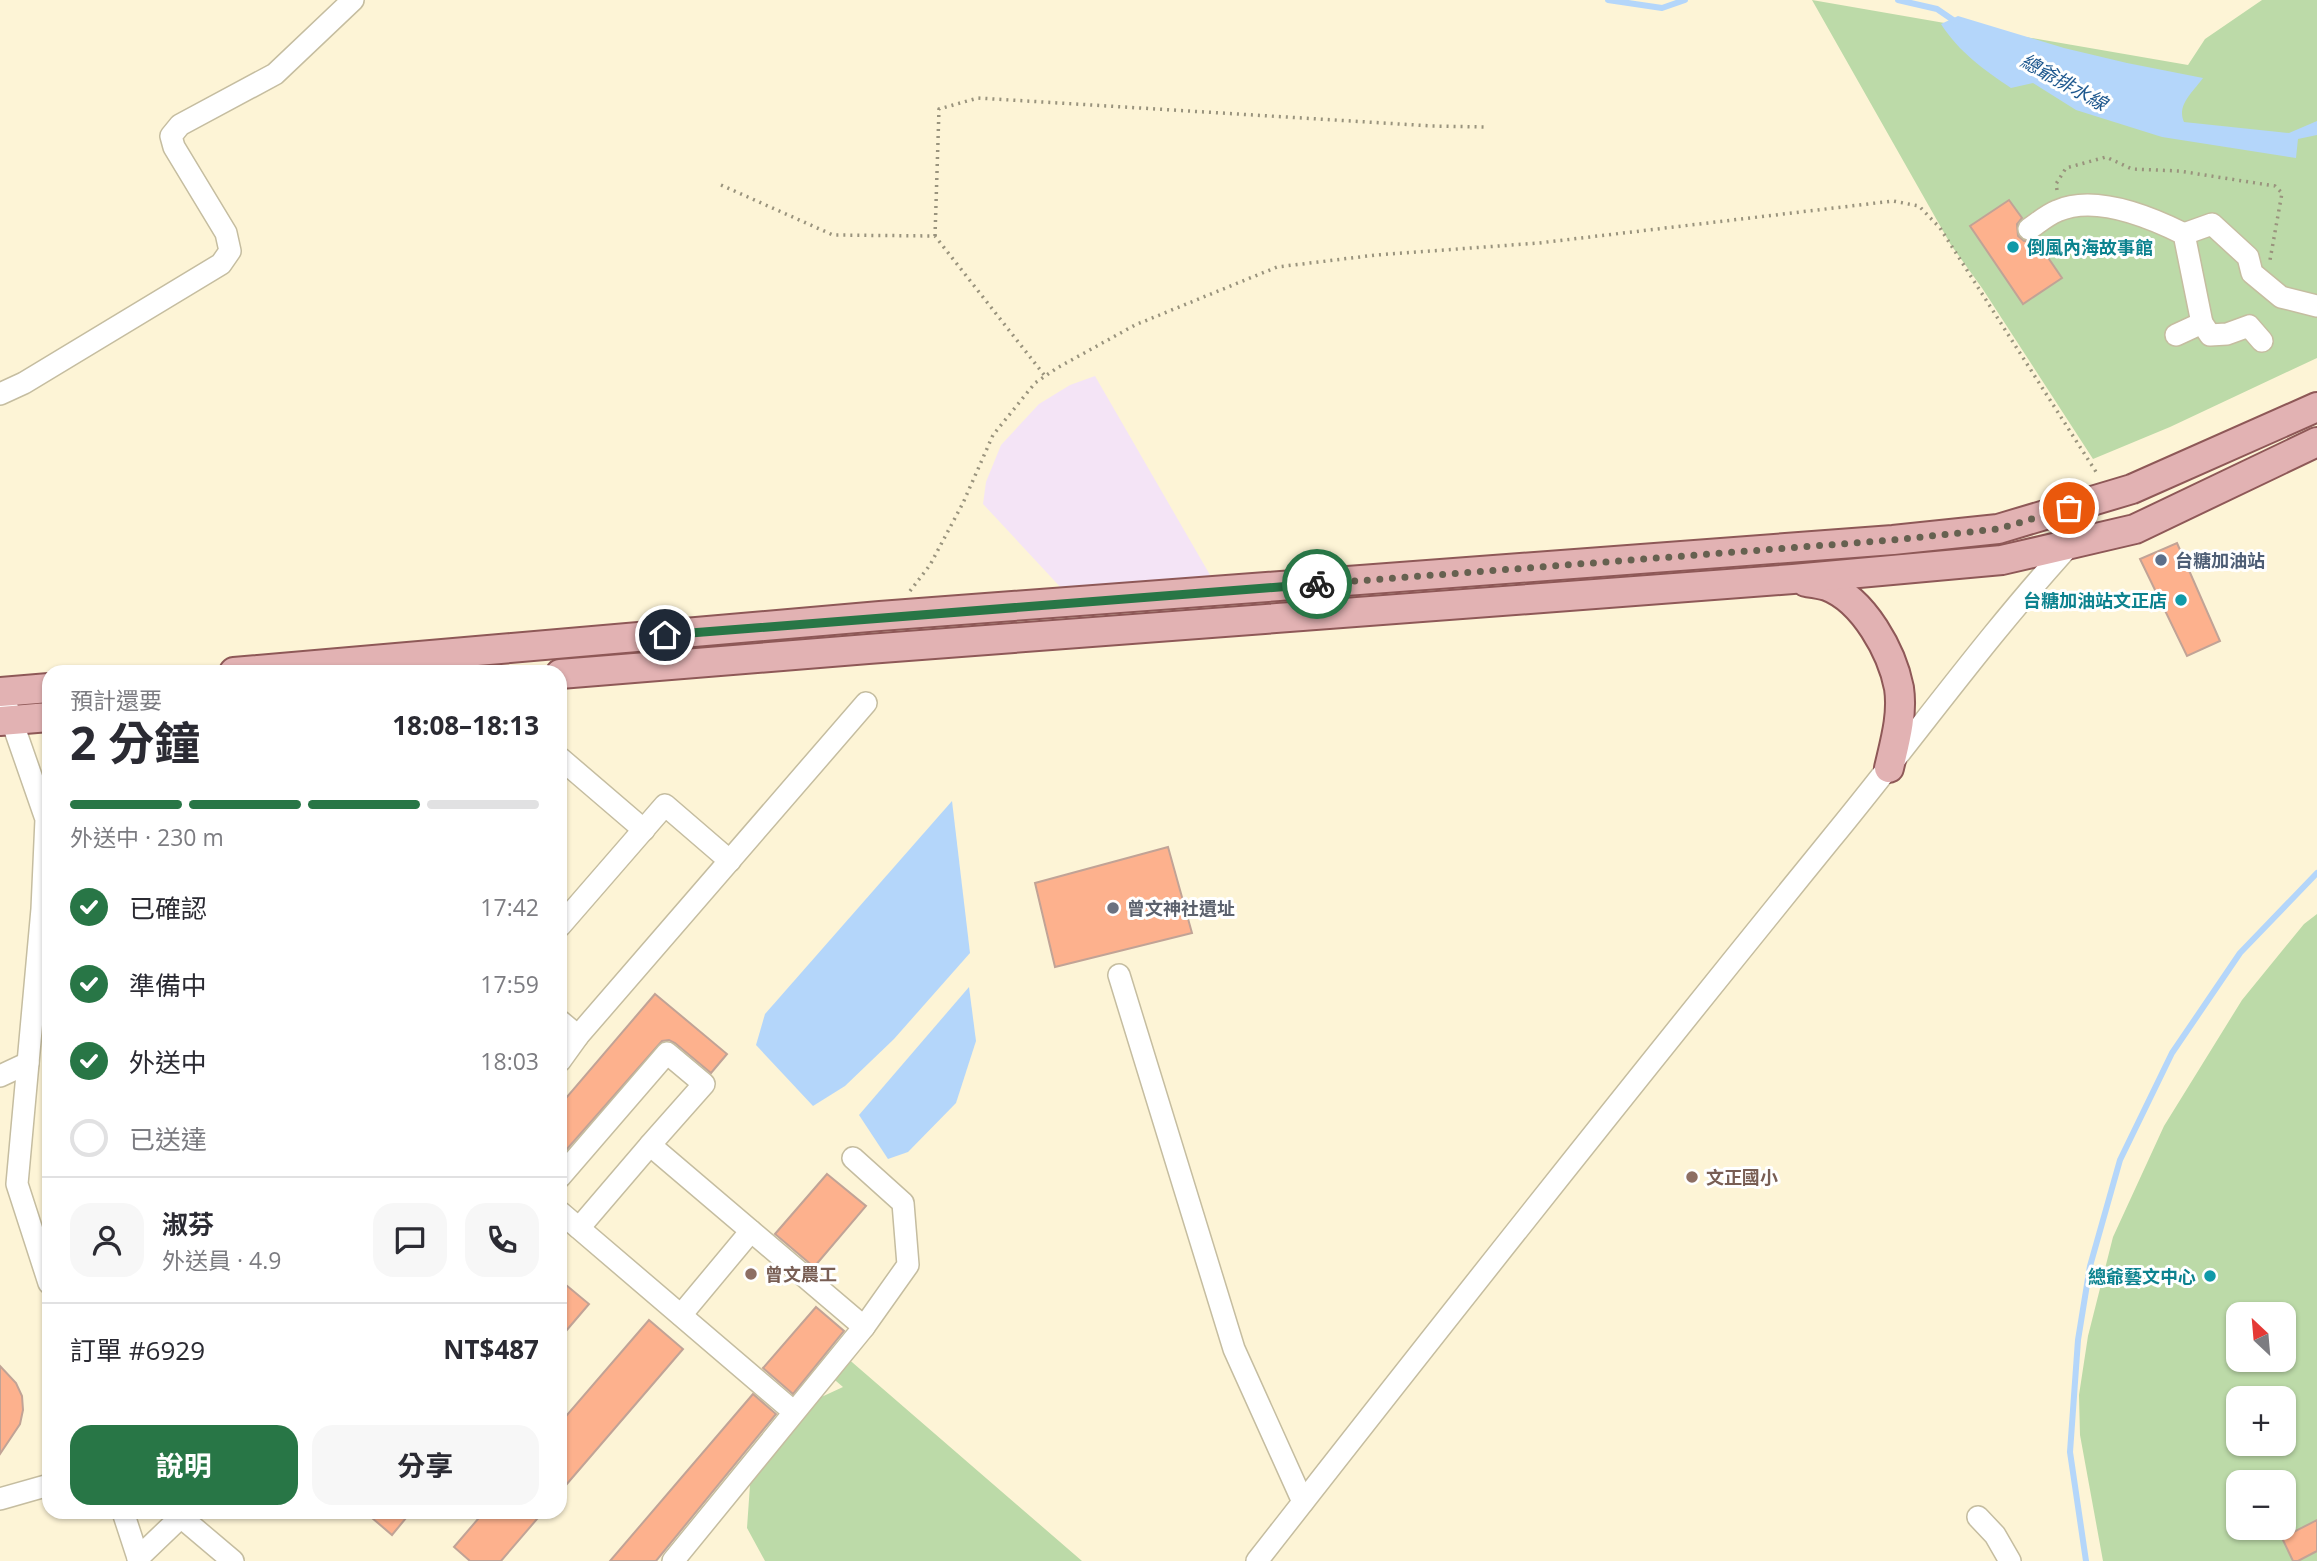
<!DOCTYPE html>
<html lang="zh-TW">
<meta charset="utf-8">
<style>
:root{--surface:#fff;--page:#f7f7f7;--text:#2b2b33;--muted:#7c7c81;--line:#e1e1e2;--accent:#287646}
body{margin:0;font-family:"Open Sans","Noto Sans TC",sans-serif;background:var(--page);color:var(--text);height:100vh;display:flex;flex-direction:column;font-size:26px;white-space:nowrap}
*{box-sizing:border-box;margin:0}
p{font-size:23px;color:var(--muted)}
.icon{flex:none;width:38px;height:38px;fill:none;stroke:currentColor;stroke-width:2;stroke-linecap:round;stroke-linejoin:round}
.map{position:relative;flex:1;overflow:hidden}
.panel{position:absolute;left:42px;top:665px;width:525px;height:854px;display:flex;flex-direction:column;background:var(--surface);border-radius:21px;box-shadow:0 2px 5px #0004}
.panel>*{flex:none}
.needle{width:46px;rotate:334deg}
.tools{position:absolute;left:2226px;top:1302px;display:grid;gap:14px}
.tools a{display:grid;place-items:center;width:70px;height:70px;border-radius:14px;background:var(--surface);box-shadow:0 2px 5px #0004;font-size:35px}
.pin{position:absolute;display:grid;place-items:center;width:60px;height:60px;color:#fff;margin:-30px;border:4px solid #fff;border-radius:50%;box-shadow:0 2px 7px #0007}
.courier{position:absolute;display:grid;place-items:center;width:70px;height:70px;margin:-35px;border:5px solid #287646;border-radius:50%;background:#fff;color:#222;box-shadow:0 2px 9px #0007}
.summary em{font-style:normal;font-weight:700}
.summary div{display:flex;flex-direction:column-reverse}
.summary{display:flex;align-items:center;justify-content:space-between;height:119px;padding:0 28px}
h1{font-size:46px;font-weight:700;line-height:52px}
.bar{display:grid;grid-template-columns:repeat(4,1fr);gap:10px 7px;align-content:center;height:84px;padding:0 28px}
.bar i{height:9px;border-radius:5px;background:var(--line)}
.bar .on{background:var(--accent)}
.bar p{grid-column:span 4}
.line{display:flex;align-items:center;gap:18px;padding:0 28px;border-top:2px solid var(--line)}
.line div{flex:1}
.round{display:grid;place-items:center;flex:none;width:74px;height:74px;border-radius:21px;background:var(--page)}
ol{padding:0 28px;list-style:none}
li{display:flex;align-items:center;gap:21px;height:77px}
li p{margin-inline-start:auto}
li .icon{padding:7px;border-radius:50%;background:var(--accent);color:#fff;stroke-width:4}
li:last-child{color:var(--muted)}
li i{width:38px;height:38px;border:4px solid var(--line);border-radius:50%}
.primary-button{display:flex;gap:14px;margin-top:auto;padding:14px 28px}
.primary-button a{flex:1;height:80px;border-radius:21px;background:var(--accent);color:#fff;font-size:28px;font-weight:700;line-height:80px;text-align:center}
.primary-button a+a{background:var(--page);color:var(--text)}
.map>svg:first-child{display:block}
</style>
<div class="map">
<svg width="2317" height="1561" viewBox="0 0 2317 1561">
<rect width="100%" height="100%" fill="#fdf4d6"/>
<polygon fill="#f4e4f6" points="1095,376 1221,594 1077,605 983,504 986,482 1001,445 1039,404 1070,385"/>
<g fill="#bcdaa8" fill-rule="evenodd">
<polygon points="1812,0 2188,65 2205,39 2262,0 2317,0 2317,358 2170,427 2093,459 1982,288 1951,245"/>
<path d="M2317 914V1561H2103L2080 1435 2079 1395 2088 1336 2113 1237 2164 1126 2242 1000 2304 924ZM2238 1314H2284V1360H2238ZM2238 1398H2284V1444H2238ZM2238 1482H2284V1528H2238Z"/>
<polygon points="838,1350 1082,1561 765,1561 747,1528 750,1485 773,1434 804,1405 843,1387 822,1369"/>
</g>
<g fill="#b4d6fa">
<path d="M1958 16 2064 48 2127 63 2203 78C2194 91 2176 105 2184 122L2289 133 2317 121V135L2298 139 2296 158 2162 137 2076 110 2033 83 2011 88C1984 70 1959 52 1941 24Z"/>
<polygon points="952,801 970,953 894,1039 845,1086 813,1106 756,1045 765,1014"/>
<polygon points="969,987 976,1041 956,1103 908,1152 888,1159 859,1115"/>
</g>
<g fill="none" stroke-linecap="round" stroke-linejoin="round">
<g stroke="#b4d6fa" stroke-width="6">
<polyline points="1608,0 1662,8 1685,0"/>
<polyline points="1898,0 1937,9 1956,22"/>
<polyline points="2086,1561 2070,1452 2078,1340 2090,1266 2120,1160 2172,1053 2240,953 2317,873"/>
</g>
</g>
<g fill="#fdb18d" stroke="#c1a396" stroke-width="2">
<polygon points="2009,200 2022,218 2017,224 2018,236 2024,241 2036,240 2062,278 2023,304 1970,226"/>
<polygon points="2177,543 2220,641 2187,656 2140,559"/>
<polygon points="1168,847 1192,933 1055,967 1035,883"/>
<polygon points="655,994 727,1054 711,1073 675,1043 669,1040 662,1041 560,1157 560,1105"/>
<polygon points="827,1174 866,1206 814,1267 775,1234"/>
<polygon points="560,1280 589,1304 560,1338"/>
<polygon points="816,1307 844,1331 793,1394 763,1368"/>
<polygon points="649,1320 683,1349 560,1492 560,1423"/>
<polygon points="0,1366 16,1383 22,1396 23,1410 20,1424 0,1454"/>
<polygon points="753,1394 776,1414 656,1561 610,1561"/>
<polygon points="365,1512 411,1512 392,1535"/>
<polygon points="484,1512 543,1512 501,1561 470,1561 454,1547"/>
<polygon points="2317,1520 2317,1551 2298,1561 2293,1561 2282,1538"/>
</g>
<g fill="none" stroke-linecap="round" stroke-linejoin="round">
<defs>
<g id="minor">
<path d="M2029 229C2038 223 2047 215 2057 211 2095 194 2150 217 2184 234L2202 323 2210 335 2227 334 2249 326 2262 341"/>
<polyline points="2184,234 2212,224 2248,257 2252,273 2281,297 2317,306"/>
<polyline points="2176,335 2202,323"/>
<polyline points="0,394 24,383 221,264 230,251 226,233 174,147 171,136 180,125 275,74 353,0"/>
<polyline points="7,707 46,819 42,909 17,1184 49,1283"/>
<polyline points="560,758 644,830"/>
<polyline points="560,926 665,805 730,861"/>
<polyline points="1119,975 1234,1349 1303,1502"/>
<polyline points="560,1021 578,1036"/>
<polyline points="560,1061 578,1036 866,703"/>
<polyline points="0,1076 28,1063"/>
<polyline points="560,1177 667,1053 704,1084 650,1145 864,1327"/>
<polyline points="560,1212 794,1412"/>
<polyline points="579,1228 650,1145"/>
<polyline points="681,1315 751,1231"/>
<polyline points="0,1499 49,1485"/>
<polyline points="123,1512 139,1561"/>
<polyline points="181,1517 233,1561"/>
<polyline points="1978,1517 1995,1535 2010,1561"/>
<polyline points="138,1558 186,1512"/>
<polyline points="673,1561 864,1327 908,1265 903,1203 853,1158"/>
<path d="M1257 1561C1446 1319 1637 1078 1831 839 1911 742 1985 638 2070 545L2069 507"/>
</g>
<g id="major">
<path d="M1806 582C1813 583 1821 584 1827 586 1864 600 1892 652 1899 688 1903 715 1895 742 1889 768"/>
<polyline points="234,672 880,616 1893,540 1998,529 2132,489 2317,407"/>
<polyline points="560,674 868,649 1793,579 2002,560 2135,529 2317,442"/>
<polyline points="0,692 49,688"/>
<polyline points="0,721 49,717"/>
</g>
</defs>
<use href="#minor" stroke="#c5bda0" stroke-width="24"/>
<use href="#major" stroke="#8e5857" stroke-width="32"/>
<g stroke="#99937d" stroke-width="3.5" stroke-dasharray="2 5" stroke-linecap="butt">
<polyline points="721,185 833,235 935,236 1045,376"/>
<polyline points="2057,190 2056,184 2066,168 2106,157 2132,169 2179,171 2275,186 2282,193 2270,260"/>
<polyline points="935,236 939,109 978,98 1432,126 1486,127"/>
<polyline points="910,591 930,565 963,503 993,435 1035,383 1057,368 1135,325 1277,267 1376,255 1539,243 1893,201 1919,206 1940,228 2098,475"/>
</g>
<use href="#minor" stroke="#fff" stroke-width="21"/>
<use href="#major" stroke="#e2b2b3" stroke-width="28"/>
</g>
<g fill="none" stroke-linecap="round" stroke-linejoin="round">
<polyline stroke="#666150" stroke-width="7" stroke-dasharray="0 12.6" points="1317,584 1893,540 1998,529 2069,508"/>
<polyline stroke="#287646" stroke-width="9" points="665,635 1317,584"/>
</g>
<g fill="#0f9aa8" stroke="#fff" stroke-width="2.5">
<circle cx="2013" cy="247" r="7"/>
<circle cx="2181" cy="600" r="7"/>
<circle cx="2210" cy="1276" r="7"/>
</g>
<circle fill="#5c6f8a" stroke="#fff" stroke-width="2.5" cx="2161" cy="560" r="7"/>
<circle fill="#6b7280" stroke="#fff" stroke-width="2.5" cx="1113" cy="908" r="7"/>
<g fill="#8d6e63" stroke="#fff" stroke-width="2.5">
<circle cx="1692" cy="1177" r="7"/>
<circle cx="751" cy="1274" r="7"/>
</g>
<g text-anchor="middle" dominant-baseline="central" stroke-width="6" stroke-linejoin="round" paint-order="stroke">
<g font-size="18" font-weight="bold" fill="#0d838f" stroke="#fff" text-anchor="end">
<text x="2027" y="247" text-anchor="start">倒風內海故事館</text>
<text x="2167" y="600">台糖加油站文正店</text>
<text x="2196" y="1276">總爺藝文中心</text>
</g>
<g font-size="18" font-weight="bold" fill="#4e5e75" stroke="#fff" text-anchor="start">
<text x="2175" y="560">台糖加油站</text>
</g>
<g font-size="18" font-weight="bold" fill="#5b616d" stroke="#fff" text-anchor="start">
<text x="1127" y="908">曾文神社遺址</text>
</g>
<g font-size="18" font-weight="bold" fill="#785e54" stroke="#fff" text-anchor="start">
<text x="1706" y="1177">文正國小</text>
<text x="765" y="1274">曾文農工</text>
</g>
<g font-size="19" font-style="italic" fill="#1e588e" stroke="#fff">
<text transform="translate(2064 82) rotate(29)">總爺排水線</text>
</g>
</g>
</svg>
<div class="tools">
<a><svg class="needle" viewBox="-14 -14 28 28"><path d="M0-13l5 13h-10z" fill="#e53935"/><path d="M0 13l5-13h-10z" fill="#7c7c81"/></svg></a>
<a>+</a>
<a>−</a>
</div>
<div class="pin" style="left:2069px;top:508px;background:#ea580c"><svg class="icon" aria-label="bag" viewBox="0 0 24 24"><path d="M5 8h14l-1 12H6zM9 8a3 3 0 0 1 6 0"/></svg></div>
<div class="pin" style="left:665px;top:635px;background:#1f2937"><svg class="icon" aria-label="home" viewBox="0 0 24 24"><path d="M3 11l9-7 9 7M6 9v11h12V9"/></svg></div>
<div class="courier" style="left:1317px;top:584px"><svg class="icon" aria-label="bike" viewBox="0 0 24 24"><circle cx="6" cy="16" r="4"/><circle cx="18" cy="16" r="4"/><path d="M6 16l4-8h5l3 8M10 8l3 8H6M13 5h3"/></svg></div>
<section class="panel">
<div class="summary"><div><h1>2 分鐘</h1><p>預計還要</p></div><em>18:08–18:13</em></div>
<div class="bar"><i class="on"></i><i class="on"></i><i class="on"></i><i></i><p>外送中 · 230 m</p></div>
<ol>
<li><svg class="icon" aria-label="check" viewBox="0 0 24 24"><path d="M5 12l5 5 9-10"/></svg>已確認<p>17:42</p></li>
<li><svg class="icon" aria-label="check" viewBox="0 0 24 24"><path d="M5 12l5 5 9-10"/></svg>準備中<p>17:59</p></li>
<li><svg class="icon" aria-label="check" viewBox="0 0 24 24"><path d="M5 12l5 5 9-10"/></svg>外送中<p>18:03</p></li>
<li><i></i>已送達</li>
</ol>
<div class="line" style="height:126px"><a class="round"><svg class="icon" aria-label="person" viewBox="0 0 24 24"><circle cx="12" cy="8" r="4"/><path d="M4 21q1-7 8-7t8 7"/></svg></a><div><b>淑芬</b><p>外送員 · 4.9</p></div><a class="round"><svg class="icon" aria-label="chat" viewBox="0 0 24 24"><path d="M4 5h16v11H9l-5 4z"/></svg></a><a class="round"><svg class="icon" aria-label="phone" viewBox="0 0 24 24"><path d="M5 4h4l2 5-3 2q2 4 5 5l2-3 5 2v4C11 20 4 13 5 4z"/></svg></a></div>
<div class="line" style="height:91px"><div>訂單 #6929</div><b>NT$487</b></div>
<div class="primary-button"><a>說明</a><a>分享</a></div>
</section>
</div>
